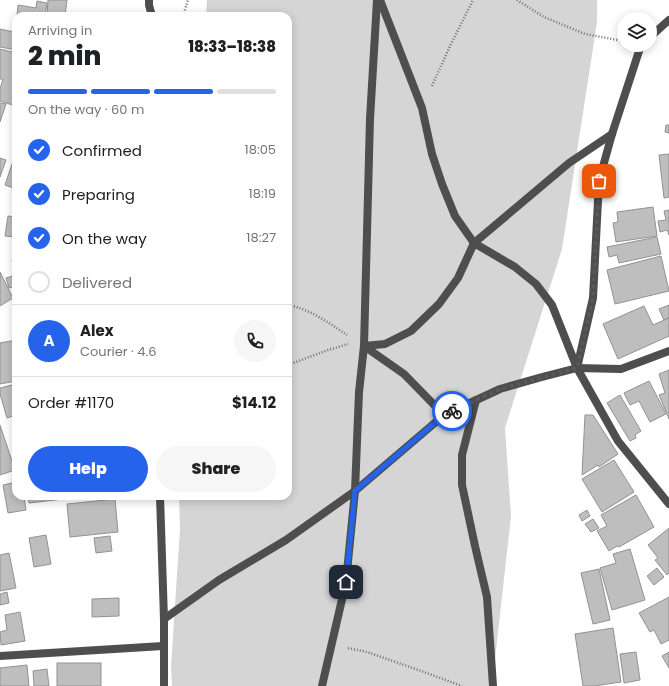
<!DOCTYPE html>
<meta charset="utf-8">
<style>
:root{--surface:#fff;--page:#f6f6f6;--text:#202124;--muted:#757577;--line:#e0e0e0;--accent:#2563eb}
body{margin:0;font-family:Poppins,sans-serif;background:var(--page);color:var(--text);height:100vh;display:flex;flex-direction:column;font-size:15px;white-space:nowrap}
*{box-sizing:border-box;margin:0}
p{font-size:13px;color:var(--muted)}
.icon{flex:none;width:22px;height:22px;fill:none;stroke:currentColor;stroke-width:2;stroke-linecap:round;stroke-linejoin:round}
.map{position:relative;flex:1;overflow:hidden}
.side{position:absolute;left:12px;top:12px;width:280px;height:488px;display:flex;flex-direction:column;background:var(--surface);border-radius:12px;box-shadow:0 2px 10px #0003}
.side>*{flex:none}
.tools{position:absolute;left:617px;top:12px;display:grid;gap:8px}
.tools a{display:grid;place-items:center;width:40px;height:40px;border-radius:50%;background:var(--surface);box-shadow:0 2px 10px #0003;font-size:20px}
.pin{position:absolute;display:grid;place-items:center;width:34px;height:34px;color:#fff;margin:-17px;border-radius:8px;box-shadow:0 2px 6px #0006}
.courier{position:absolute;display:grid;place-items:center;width:40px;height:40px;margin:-20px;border:3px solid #2563eb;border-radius:50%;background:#fff;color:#222;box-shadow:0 1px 5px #0007}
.headline em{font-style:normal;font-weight:800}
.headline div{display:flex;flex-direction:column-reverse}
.headline{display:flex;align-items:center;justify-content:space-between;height:68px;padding:0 16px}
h1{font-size:26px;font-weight:800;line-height:30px}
.bar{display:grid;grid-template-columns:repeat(4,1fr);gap:6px 4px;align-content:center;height:48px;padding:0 16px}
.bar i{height:5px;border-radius:3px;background:var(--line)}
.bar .selected{background:var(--accent)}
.bar p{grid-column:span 4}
.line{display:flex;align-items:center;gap:10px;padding:0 16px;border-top:1px solid var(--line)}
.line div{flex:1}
.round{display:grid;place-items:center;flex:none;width:42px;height:42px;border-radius:21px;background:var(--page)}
ol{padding:0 16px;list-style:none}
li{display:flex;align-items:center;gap:12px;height:44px}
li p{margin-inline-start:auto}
li .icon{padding:4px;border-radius:50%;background:var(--accent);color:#fff;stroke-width:4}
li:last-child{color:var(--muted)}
li i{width:22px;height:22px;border:2px solid var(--line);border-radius:50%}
.primary-button{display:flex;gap:8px;margin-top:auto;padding:8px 16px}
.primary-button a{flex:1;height:46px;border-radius:24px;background:var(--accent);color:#fff;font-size:16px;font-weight:800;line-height:46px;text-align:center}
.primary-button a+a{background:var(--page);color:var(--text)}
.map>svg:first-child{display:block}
</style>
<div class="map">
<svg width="669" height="686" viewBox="0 0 669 686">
<rect width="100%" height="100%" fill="#fff"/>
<polygon fill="#d5d5d5" points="207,0 597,0 597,22 562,249 505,428 511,516 492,686 172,686 171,666 180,529 179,496 288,496 288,16 206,16"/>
<g fill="#bebebe" stroke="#929292">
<polygon points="48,0 67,0 65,16 47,16"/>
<polygon points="37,1 47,3 45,16 17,16 18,5 36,8"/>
<polygon points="16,19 16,50 0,47 0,29 14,32"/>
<polygon points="0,49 16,53 16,106 0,101 0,89 3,79 0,79"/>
<polygon points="0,103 6,104 0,122"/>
<polygon points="666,125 669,125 669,133 665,132"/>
<polygon points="669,154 669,197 664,198 659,155"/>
<polygon points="0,158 6,160 0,177"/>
<polygon points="13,161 16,162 16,189 5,185"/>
<polygon points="653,207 657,236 616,242 613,223 618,222 617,212"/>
<polygon points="669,210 669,235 667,230 660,232 658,221 666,220 664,211"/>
<polygon points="8,216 16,217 16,237 5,236"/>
<polygon points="657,237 661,254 619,263 617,255 609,257 607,247"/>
<polygon points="661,256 669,291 615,304 607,270"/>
<polygon points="12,260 16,260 16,270 14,271"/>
<polygon points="0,272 13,298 0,306"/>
<polygon points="16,275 16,286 9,288 6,278"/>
<polygon points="669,305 669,317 664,320 659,309"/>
<polygon points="644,306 653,325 669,318 669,336 618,359 603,324"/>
<polygon points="16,340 16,381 0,384 0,343"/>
<polygon points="669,370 669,419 659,395 665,393 659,374"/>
<polygon points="649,381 666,414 650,422 639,401 630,405 624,393"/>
<polygon points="12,385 16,399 16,415 7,418 0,394 0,388"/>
<polygon points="620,395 641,431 635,435 636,438 630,441 607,403"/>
<polygon points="585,415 593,415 618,454 599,467 598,465 582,475"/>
<polygon points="0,425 15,470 0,475"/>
<polygon points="614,460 634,492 602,512 582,479"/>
<polygon points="16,482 16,496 24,496 26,510 8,513 3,485"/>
<polygon points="636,495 654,527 619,547 617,546 609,551 597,531 607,526 601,515"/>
<polygon points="28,496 90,496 29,503"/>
<polygon points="115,499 118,532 70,537 67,504"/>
<polygon points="587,510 590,516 582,521 579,515"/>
<polygon points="593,519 599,528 591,532 585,524"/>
<polygon points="669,528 669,573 667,575 655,560 658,558 648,545"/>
<polygon points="46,535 51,564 34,567 29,538"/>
<polygon points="110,536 112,551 96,553 94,538"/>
<polygon points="630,549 645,600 612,610 600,568 616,563 613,554"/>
<polygon points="9,553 16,588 0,591 0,555"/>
<polygon points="657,568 664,577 654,585 647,576"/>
<polygon points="599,569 610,620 593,624 581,573"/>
<polygon points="7,592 9,603 0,605 0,594"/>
<polygon points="669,597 669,640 661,644 654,630 650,632 639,613"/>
<polygon points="119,598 119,616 92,617 92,599"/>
<polygon points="20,612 25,641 1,645 0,632 7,630 5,615"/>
<polygon points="613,628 621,682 594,686 583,686 575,634"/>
<polygon points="636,652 640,680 624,683 620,654"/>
<polygon points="669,652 669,668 662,656"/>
<rect x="57" y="663" width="44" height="23"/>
<polygon points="27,665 29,686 0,686 0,668"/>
<polygon points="47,669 49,686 34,686 33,671"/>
</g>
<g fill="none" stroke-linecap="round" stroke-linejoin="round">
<g stroke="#707070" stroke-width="2.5" stroke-dasharray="1 2" stroke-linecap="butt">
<polyline points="517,0 544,17 585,34 623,41"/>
<polyline points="183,16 188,0"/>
<polyline points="432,86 450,46 473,0"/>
<path d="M288 305C310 309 329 323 347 335"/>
<polyline points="288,365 328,350 348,344"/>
<polyline points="348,648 367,652 424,672 462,686"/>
</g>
<g stroke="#4e4e4e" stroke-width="8">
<polyline points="149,0 149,5 152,16"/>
<polyline points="380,0 422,108 432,154 442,184 455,216 474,243 515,267 536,284 552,305 577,368 618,441 669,504"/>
<polyline points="650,37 669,20"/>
<polyline points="364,346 385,344 411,331 439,304 458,278 474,243 569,163 612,134"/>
<polyline points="364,346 404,374 444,415"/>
<polyline points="577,368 593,298 599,181 612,134 641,45"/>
<polyline points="476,400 462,455 462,485 475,546 487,597 493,686"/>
<polyline points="160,496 164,619 164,686"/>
<polyline points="164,619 219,580 286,540 355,491 444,415 500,389 542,377 577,368 621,369 669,351"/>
<polyline points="0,656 163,646"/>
<polyline points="322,686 346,582 355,491 359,392 364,346 370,119 377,0"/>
</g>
</g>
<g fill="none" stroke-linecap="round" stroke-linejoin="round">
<polyline stroke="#595959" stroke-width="4" stroke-dasharray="0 7.2" points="452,411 500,389 577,368 593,298 599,181"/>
<polyline stroke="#2563eb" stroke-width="5" points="346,582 355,491 444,415 452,411"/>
</g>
</svg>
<div class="tools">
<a><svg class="icon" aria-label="layers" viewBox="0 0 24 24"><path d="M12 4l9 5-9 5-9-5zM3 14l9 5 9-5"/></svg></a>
</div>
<div class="pin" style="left:599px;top:181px;background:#ea580c"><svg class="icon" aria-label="bag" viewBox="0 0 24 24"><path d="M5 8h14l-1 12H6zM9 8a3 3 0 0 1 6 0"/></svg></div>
<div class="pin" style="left:346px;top:582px;background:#1f2937"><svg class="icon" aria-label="home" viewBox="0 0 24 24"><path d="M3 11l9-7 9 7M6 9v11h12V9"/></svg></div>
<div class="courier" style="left:452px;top:411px"><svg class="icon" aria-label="bike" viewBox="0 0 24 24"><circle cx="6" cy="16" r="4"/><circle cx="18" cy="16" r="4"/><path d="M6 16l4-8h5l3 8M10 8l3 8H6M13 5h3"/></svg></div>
<section class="side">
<div class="headline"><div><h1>2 min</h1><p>Arriving in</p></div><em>18:33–18:38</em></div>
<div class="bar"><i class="selected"></i><i class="selected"></i><i class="selected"></i><i></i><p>On the way · 60 m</p></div>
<ol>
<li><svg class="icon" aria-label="check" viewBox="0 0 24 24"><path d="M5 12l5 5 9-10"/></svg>Confirmed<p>18:05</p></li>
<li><svg class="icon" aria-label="check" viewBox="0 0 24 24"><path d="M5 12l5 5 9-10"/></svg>Preparing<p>18:19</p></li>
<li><svg class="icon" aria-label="check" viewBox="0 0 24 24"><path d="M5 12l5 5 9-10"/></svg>On the way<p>18:27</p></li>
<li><i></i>Delivered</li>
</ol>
<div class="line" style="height:72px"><b class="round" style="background:var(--accent);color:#fff">A</b><div><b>Alex</b><p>Courier · 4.6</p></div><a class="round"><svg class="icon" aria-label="phone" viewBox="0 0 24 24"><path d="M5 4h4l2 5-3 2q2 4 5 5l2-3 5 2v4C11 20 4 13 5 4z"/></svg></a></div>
<div class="line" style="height:52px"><div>Order #1170</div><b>$14.12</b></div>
<div class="primary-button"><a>Help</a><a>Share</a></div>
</section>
</div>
